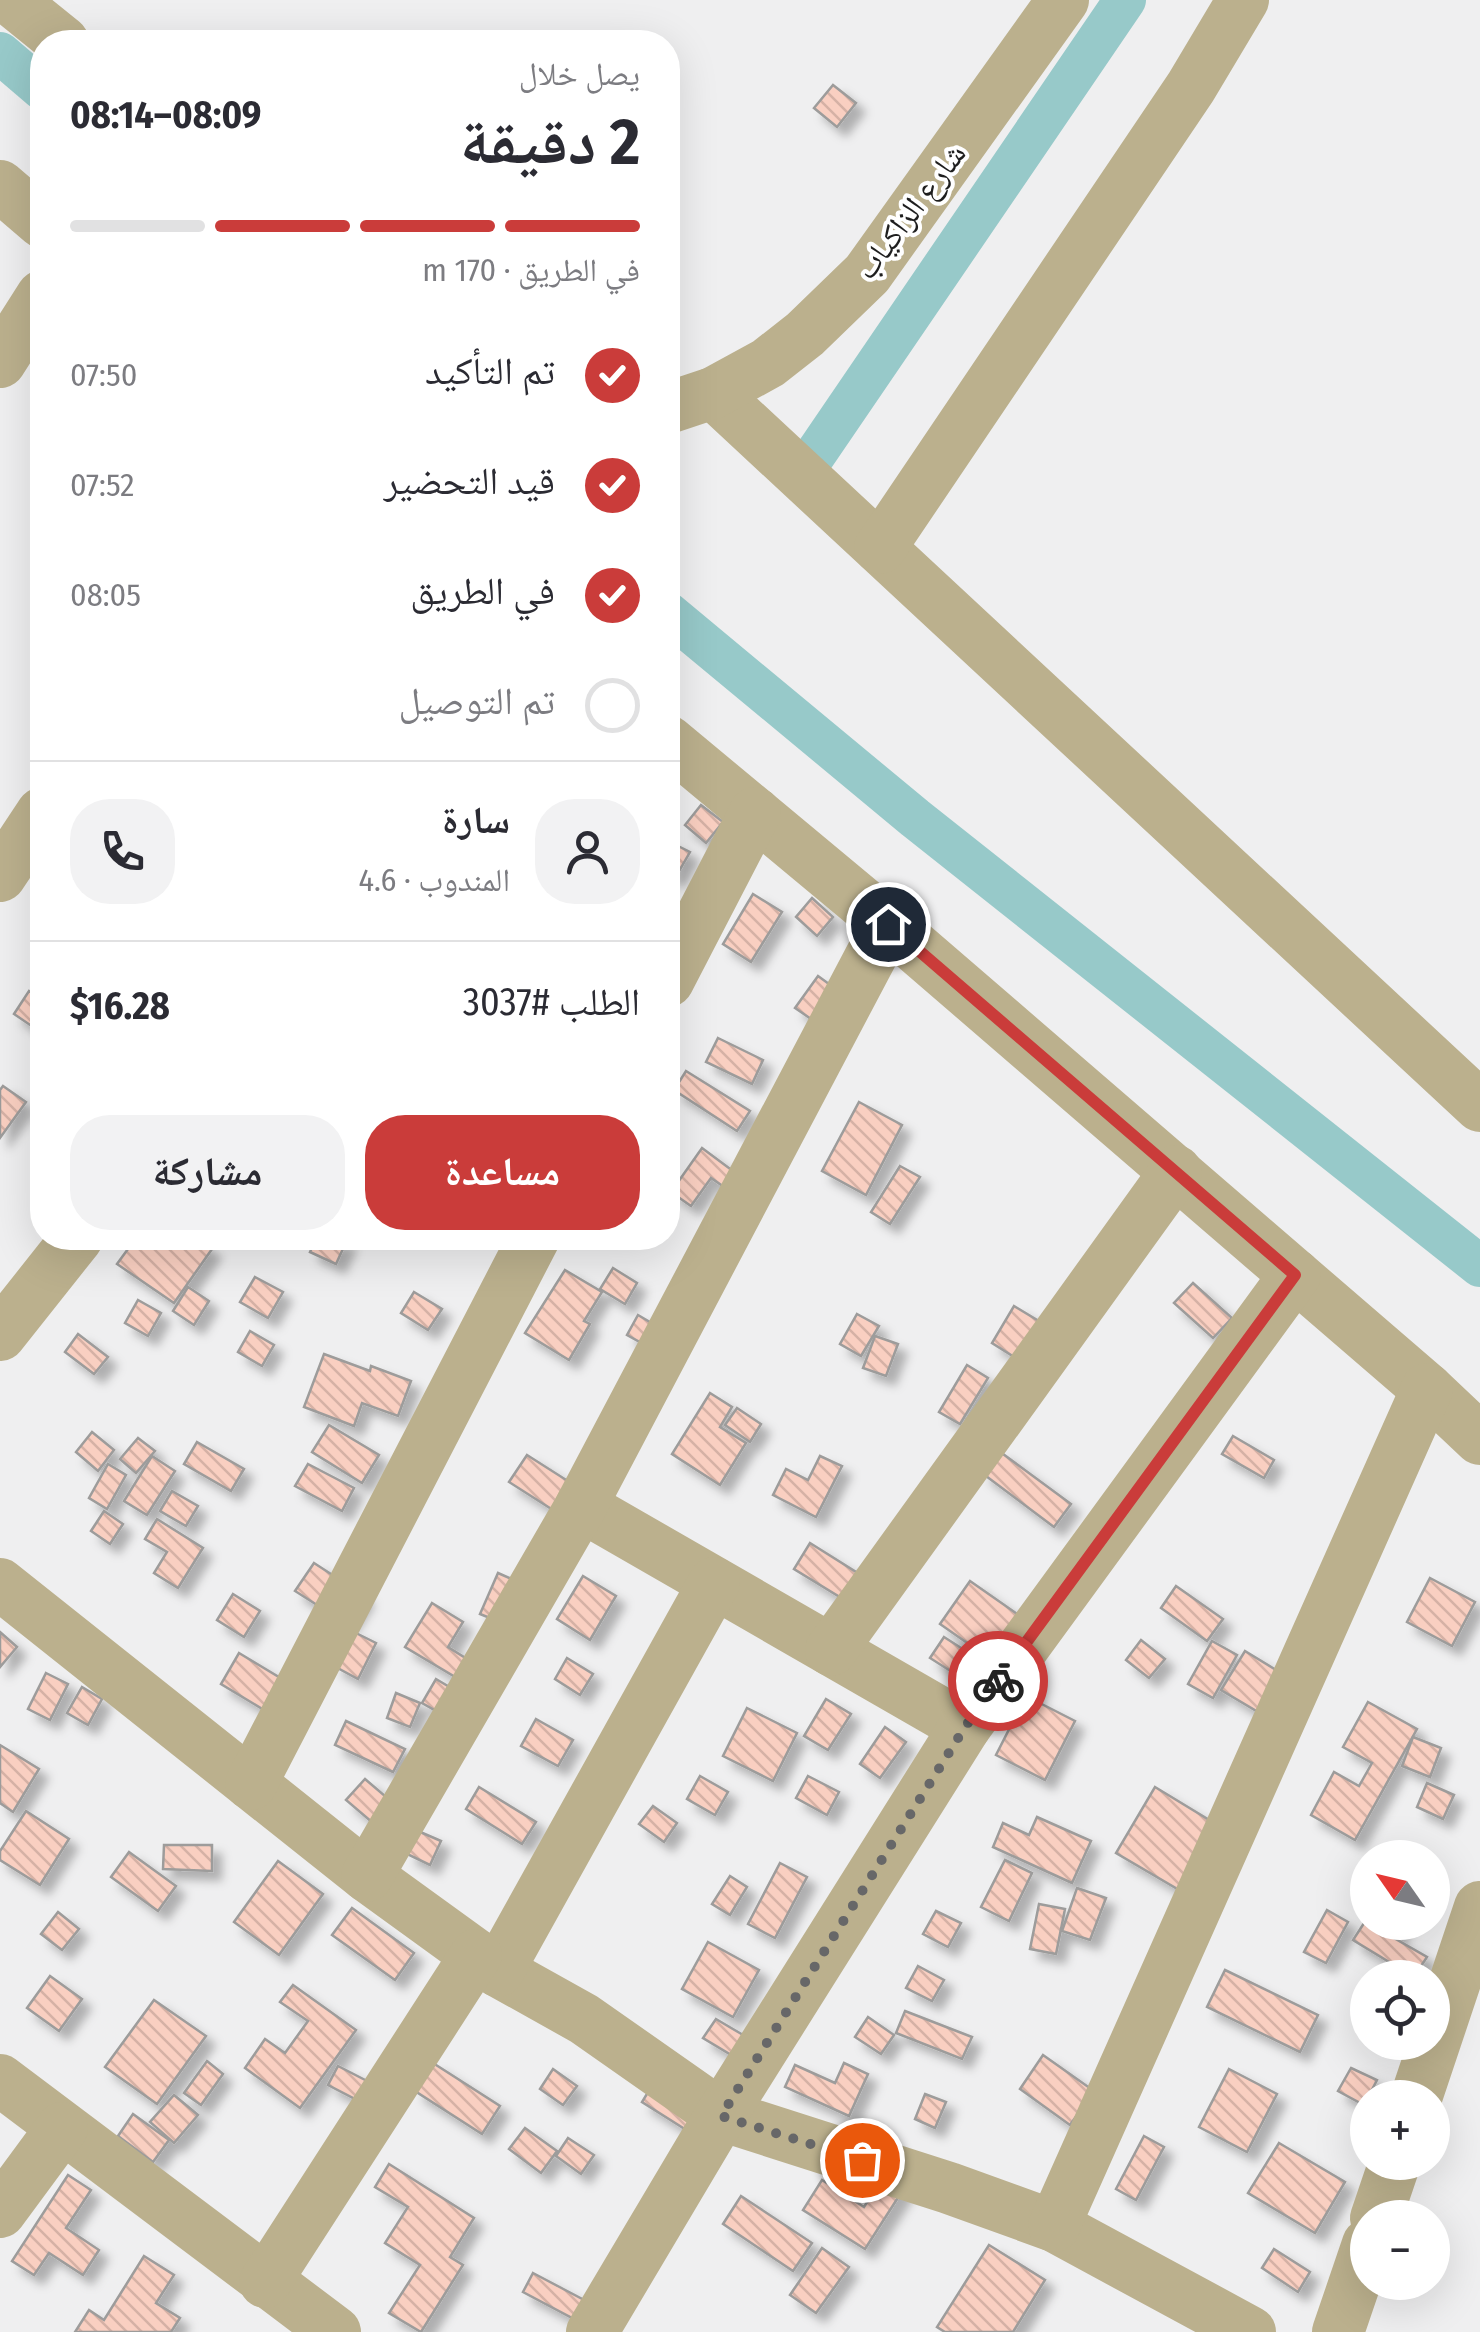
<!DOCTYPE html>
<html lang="ar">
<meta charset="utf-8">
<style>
:root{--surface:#fff;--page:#f2f2f3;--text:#2b2b33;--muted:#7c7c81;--line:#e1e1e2;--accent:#ca3c3a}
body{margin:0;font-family:"Fira Sans Condensed","Noto Naskh Arabic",sans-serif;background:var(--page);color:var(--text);direction:rtl;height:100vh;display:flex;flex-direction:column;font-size:38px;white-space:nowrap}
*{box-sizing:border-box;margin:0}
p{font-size:32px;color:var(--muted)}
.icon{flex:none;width:55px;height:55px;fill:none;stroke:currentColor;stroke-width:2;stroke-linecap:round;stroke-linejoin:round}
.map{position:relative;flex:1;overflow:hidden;direction:ltr}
.sheet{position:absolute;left:30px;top:30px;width:650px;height:1220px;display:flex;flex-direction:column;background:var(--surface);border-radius:40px;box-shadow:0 10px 40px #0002;direction:rtl}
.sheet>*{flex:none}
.needle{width:65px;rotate:304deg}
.buttons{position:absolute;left:1350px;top:1840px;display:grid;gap:20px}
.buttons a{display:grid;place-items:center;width:100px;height:100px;border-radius:50%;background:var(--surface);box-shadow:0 10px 40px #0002;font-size:50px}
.pin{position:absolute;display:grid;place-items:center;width:85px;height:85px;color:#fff;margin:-42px;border:5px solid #fff;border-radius:50%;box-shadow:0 2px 10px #0007}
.courier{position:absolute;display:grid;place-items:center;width:100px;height:100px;margin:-50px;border:8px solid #ca3c3a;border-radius:50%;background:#fff;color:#222;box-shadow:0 2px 12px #0007}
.head em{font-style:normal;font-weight:700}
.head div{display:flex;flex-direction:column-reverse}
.head{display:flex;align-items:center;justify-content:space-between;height:170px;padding:0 40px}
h1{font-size:65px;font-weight:700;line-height:75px}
.bar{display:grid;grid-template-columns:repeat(4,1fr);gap:15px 10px;align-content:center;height:120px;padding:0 40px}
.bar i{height:12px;border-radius:8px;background:var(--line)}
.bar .active{background:var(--accent)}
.bar p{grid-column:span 4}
.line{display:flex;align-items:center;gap:25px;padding:0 40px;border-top:2px solid var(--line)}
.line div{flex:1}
.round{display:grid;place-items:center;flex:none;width:105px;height:105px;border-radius:40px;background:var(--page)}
ol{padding:0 40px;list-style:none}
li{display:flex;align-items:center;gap:30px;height:110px}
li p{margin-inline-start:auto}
li .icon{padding:10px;border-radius:50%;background:var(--accent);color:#fff;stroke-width:4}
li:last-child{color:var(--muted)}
li i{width:55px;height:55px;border:5px solid var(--line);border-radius:50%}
.primary-button{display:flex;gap:20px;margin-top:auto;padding:20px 40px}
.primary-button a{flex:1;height:115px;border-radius:40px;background:var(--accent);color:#fff;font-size:40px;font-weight:700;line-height:115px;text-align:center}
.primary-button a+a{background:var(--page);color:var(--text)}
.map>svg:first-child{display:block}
</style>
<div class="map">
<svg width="1480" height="2332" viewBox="0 0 1480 2332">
<defs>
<pattern id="building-back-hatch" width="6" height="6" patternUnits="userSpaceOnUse" patternTransform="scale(2.5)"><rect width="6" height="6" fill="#f9cfc1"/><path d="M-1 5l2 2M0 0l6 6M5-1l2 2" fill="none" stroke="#d5b1a5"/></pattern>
<filter id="shadow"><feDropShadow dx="9" dy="9" stdDeviation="5" flood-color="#0004"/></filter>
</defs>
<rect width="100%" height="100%" fill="#efeff0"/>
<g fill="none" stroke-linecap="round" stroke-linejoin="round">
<g stroke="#97c9c9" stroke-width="42">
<polyline points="0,53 42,89"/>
<polyline points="810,462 1125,0"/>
<polyline points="668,613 915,818 1480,1266"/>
</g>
</g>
<g fill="url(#building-back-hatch)" stroke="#9d9c9b" stroke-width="2.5" filter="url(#shadow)">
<polygon points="833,85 856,103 837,127 814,108"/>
<polygon points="701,805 723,822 706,843 685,825"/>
<polygon points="668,841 690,852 675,878 668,874"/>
<polygon points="753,894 782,912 751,962 723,944"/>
<polygon points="812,898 833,917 817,936 796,917"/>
<polygon points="818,976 840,992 817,1023 795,1008"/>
<polygon points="29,991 42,1000 42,1025 39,1031 14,1014"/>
<polygon points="718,1038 763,1060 752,1084 706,1062"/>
<polygon points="686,1071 750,1111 737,1131 674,1090"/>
<polygon points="3,1086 26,1102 0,1138 0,1090"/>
<polygon points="859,1102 902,1125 866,1195 822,1171"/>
<polygon points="702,1148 741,1177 730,1191 711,1178 691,1206 671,1192"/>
<polygon points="900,1166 920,1177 890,1224 871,1212"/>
<polygon points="136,1238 195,1238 212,1249 174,1303 117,1264"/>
<polygon points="316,1238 347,1240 336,1264 310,1252"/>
<polygon points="613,1268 637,1283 625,1304 600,1289"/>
<polygon points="565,1270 602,1292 584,1321 590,1324 569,1360 525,1333"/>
<polygon points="255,1277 283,1292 268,1318 240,1302"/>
<polygon points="1193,1283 1232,1318 1213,1338 1174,1303"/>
<polygon points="188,1287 209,1301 194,1325 173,1311"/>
<polygon points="414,1292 442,1309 428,1330 401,1313"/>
<polygon points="138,1300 161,1313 148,1336 125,1323"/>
<polygon points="1014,1306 1042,1323 1019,1360 992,1343"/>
<polygon points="857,1314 879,1326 861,1356 840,1344"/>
<polygon points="638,1315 660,1328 649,1347 627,1335"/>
<polygon points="250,1331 274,1345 262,1366 238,1352"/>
<polygon points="78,1334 108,1357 94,1374 65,1352"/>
<polygon points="875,1336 898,1344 886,1376 863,1368"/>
<polygon points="324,1354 370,1371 371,1366 411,1381 398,1416 362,1403 354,1426 304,1407"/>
<polygon points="967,1365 988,1378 960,1424 939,1412"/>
<polygon points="710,1393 732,1407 720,1427 746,1443 720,1485 672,1454"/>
<polygon points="737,1408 761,1424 750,1442 725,1425"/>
<polygon points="329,1425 379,1455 362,1483 312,1452"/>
<polygon points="92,1432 114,1450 98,1471 76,1452"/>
<polygon points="1233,1436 1274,1460 1264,1478 1222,1454"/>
<polygon points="138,1438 155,1451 136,1473 120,1459"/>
<polygon points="197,1442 244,1469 231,1491 184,1464"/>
<polygon points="999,1451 1071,1504 1054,1527 982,1473"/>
<polygon points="527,1455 582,1490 564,1517 509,1482"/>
<polygon points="152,1456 175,1471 147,1515 124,1501"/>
<polygon points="820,1456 842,1466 816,1517 773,1495 786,1469 808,1480"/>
<polygon points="108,1464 126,1475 107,1509 89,1498"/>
<polygon points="308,1464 354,1488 342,1511 295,1486"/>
<polygon points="172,1491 198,1506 186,1526 160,1511"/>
<polygon points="104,1511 123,1524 110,1544 91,1531"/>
<polygon points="157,1519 203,1548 178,1588 154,1573 167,1552 145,1539"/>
<polygon points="810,1543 864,1577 848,1602 794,1569"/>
<polygon points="314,1563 365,1596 347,1624 295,1591"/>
<polygon points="498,1573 525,1585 507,1625 480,1614"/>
<polygon points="583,1576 616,1596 590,1640 557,1619"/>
<polygon points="1430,1578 1475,1602 1452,1646 1407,1622"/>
<polygon points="970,1581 1023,1618 993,1661 940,1624"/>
<polygon points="1176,1586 1223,1619 1207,1641 1161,1608"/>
<polygon points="233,1594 260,1611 244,1637 217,1620"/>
<polygon points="432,1603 463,1622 448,1647 483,1669 472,1687 405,1647"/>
<polygon points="352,1631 376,1643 358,1679 334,1666"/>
<polygon points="0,1632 17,1647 0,1667"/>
<polygon points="944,1637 996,1670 982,1691 930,1658"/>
<polygon points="1141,1640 1165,1659 1149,1678 1126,1660"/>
<polygon points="1212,1641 1237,1655 1213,1698 1188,1684"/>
<polygon points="1245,1651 1294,1681 1270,1719 1221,1690"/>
<polygon points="239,1653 287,1682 269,1713 221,1684"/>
<polygon points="567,1658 593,1674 580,1695 555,1679"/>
<polygon points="46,1673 68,1684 50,1720 28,1709"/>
<polygon points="436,1679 468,1698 454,1721 422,1703"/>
<polygon points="82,1687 102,1699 88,1725 67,1713"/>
<polygon points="396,1693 420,1703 410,1727 387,1718"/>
<polygon points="1026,1696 1075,1721 1045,1780 996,1755"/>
<polygon points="826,1699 851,1714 828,1750 804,1736"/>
<polygon points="1368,1702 1417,1729 1355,1840 1311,1815 1334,1772 1359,1786 1372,1763 1343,1747"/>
<polygon points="747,1708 797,1733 773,1781 723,1756"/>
<polygon points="536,1719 573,1740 558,1766 521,1746"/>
<polygon points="346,1721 405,1749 393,1772 335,1745"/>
<polygon points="885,1727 906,1742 880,1778 860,1764"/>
<polygon points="1413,1737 1441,1748 1430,1777 1402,1766"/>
<polygon points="0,1745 39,1769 13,1812 0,1803"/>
<polygon points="700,1776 728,1792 715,1815 687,1799"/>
<polygon points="808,1776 839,1792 827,1815 796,1798"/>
<polygon points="365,1779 392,1802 373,1823 346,1800"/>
<polygon points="1427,1783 1454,1795 1443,1819 1417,1807"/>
<polygon points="479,1787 536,1822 522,1844 466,1809"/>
<polygon points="1155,1787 1224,1829 1186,1894 1116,1853"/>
<polygon points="653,1806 677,1823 664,1842 639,1824"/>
<polygon points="26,1811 69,1839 40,1885 0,1860 0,1851"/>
<polygon points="1037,1817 1091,1841 1072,1883 993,1847 1003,1823 1029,1835"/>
<polygon points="418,1831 441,1841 430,1865 407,1854"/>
<polygon points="164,1845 212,1845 212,1871 163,1869"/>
<polygon points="129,1852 176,1886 158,1911 111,1877"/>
<polygon points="1005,1860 1032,1873 1009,1921 981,1907"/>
<polygon points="278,1861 323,1894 279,1955 234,1922"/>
<polygon points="780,1863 807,1877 775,1938 748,1924"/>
<polygon points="730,1876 747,1887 730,1915 712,1904"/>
<polygon points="1077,1888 1106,1898 1090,1940 1062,1931"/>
<polygon points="1039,1904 1065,1909 1056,1954 1030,1949"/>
<polygon points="352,1908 414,1953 395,1980 332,1935"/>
<polygon points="1327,1910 1348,1922 1326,1963 1304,1952"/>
<polygon points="936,1911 961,1923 948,1947 923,1934"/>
<polygon points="58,1912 79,1929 62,1950 41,1934"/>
<polygon points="1368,1917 1368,1922 1403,1922 1394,1938 1427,1957 1414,1977 1353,1940"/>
<polygon points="708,1942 759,1970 733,2017 682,1989"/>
<polygon points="918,1966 944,1980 932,2001 906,1988"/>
<polygon points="1225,1970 1318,2015 1300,2052 1207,2007"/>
<polygon points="50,1976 82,1999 59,2031 27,2008"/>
<polygon points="293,1985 356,2030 300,2108 245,2068 265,2039 285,2053 308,2021 280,2002"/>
<polygon points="154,2000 206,2036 157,2104 105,2067"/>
<polygon points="905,2011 972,2037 962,2059 896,2033"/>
<polygon points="868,2017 894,2035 881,2054 855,2037"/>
<polygon points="716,2019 760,2045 748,2065 703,2038"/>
<polygon points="1043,2055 1094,2091 1070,2125 1020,2089"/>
<polygon points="207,2061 223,2074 201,2105 184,2093"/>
<polygon points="433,2063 500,2106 482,2134 415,2091"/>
<polygon points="844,2063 868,2074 849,2116 785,2087 795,2065 835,2083"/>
<polygon points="338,2066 369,2082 359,2101 328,2085"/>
<polygon points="1351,2068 1377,2080 1364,2105 1338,2091"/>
<polygon points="553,2069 577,2086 563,2105 540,2089"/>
<polygon points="1229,2069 1277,2094 1247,2152 1199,2127"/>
<polygon points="659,2074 699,2138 642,2102"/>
<polygon points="925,2094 946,2102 935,2128 915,2119"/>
<polygon points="174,2095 198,2115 174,2143 150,2122"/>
<polygon points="133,2114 169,2140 153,2162 118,2136"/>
<polygon points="525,2128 557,2151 541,2173 509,2149"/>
<polygon points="1144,2136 1164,2147 1136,2200 1116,2189"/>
<polygon points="568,2138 594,2155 581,2174 556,2156"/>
<polygon points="1279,2143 1345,2182 1315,2233 1248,2193"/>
<polygon points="389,2164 474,2218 450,2257 463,2265 421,2332 389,2313 420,2265 385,2243 408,2207 375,2187"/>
<polygon points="888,2169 908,2182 865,2249 803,2210 822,2180 864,2207"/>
<polygon points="68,2175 91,2190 66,2228 99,2250 83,2275 49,2253 34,2275 12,2261"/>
<polygon points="741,2196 812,2243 793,2271 723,2224"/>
<polygon points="989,2245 1045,2280 1013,2332 945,2332 937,2327"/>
<polygon points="822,2248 849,2267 816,2313 790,2295"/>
<polygon points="1274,2249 1310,2272 1298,2292 1262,2268"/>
<polygon points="144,2256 174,2275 156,2303 180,2318 171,2332 75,2332 89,2310 104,2320"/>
<polygon points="533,2273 586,2301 576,2320 523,2292"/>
</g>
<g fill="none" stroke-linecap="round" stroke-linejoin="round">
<g stroke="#bbb08d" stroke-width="52">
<polyline points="11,0 63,42"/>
<polyline points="0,186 42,222"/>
<polyline points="0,362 42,296"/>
<polyline points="713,393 1480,1106"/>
<polyline points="668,408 713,393 768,363 805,334 867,274 1063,0"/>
<polyline points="880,548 1191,87 1243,0"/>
<polyline points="668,741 888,924 1427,1389 1480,1439"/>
<polyline points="0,876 42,813"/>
<polyline points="668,981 755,813"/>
<polyline points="0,1335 77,1238"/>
<polyline points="581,1506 965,1727"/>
<polyline points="0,1584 367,1876 498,1971 584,2019 721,2115 949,2188 1054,2226 1250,2332"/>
<polyline points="831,1650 1176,1171"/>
<polyline points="251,1784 534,1238"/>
<polyline points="367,1876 581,1506 888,924"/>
<polyline points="498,1971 714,1583"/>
<polyline points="0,2080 335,2332"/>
<polyline points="1416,2098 1480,1907"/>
<polyline points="0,2212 62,2128"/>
<polyline points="1376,2218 1395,2162"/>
<polyline points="1054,2226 1427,1389"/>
<polyline points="265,2282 476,1955"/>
<polyline points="592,2332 721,2115 965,1727 1295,1275"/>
<polyline points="1338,2332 1368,2244"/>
</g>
</g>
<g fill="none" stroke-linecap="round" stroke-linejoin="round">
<polyline stroke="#676768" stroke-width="10" stroke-dasharray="0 18" points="862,2160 721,2116 965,1727 998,1681"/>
<polyline stroke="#ca3c3a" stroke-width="12" points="888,924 1295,1275 998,1681"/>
</g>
<g text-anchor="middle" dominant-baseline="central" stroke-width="8" stroke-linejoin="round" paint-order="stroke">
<g font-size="32" fill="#1e1e1e" stroke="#fff">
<text transform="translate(910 211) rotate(-53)">شارع الزاكياب</text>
</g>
</g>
</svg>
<div class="buttons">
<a><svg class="needle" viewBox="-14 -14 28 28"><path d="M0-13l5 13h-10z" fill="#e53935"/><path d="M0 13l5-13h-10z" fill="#7c7c81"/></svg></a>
<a><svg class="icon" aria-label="locate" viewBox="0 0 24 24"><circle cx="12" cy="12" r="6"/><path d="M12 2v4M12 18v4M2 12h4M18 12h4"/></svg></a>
<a>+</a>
<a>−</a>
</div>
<div class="pin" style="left:862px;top:2160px;background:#ea580c"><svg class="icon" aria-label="bag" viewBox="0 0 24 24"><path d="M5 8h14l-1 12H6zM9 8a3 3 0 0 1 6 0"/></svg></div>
<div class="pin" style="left:888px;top:924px;background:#1f2937"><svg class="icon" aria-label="home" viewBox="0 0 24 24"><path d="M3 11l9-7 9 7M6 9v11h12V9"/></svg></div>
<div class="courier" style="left:998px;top:1681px"><svg class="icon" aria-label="bike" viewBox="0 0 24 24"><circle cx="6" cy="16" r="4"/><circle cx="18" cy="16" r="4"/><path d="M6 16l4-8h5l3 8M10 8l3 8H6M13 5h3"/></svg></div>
<section class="sheet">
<div class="head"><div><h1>2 دقيقة</h1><p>يصل خلال</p></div><em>08:09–08:14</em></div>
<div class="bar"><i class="active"></i><i class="active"></i><i class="active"></i><i></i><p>في الطريق · 170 m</p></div>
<ol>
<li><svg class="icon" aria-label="check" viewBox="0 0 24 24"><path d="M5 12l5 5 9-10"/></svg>تم التأكيد<p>07:50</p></li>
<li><svg class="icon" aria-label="check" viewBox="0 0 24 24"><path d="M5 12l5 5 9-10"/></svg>قيد التحضير<p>07:52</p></li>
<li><svg class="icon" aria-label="check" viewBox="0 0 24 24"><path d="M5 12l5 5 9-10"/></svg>في الطريق<p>08:05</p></li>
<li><i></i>تم التوصيل</li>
</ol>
<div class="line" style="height:180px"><a class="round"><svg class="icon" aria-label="person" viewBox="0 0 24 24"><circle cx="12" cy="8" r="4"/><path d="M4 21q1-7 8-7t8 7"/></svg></a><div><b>سارة</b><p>المندوب · 4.6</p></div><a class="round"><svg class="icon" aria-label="phone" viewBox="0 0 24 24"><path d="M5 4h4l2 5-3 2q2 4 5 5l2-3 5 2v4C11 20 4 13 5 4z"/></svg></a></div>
<div class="line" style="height:130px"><div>الطلب #3037</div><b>$16.28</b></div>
<div class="primary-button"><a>مساعدة</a><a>مشاركة</a></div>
</section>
</div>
